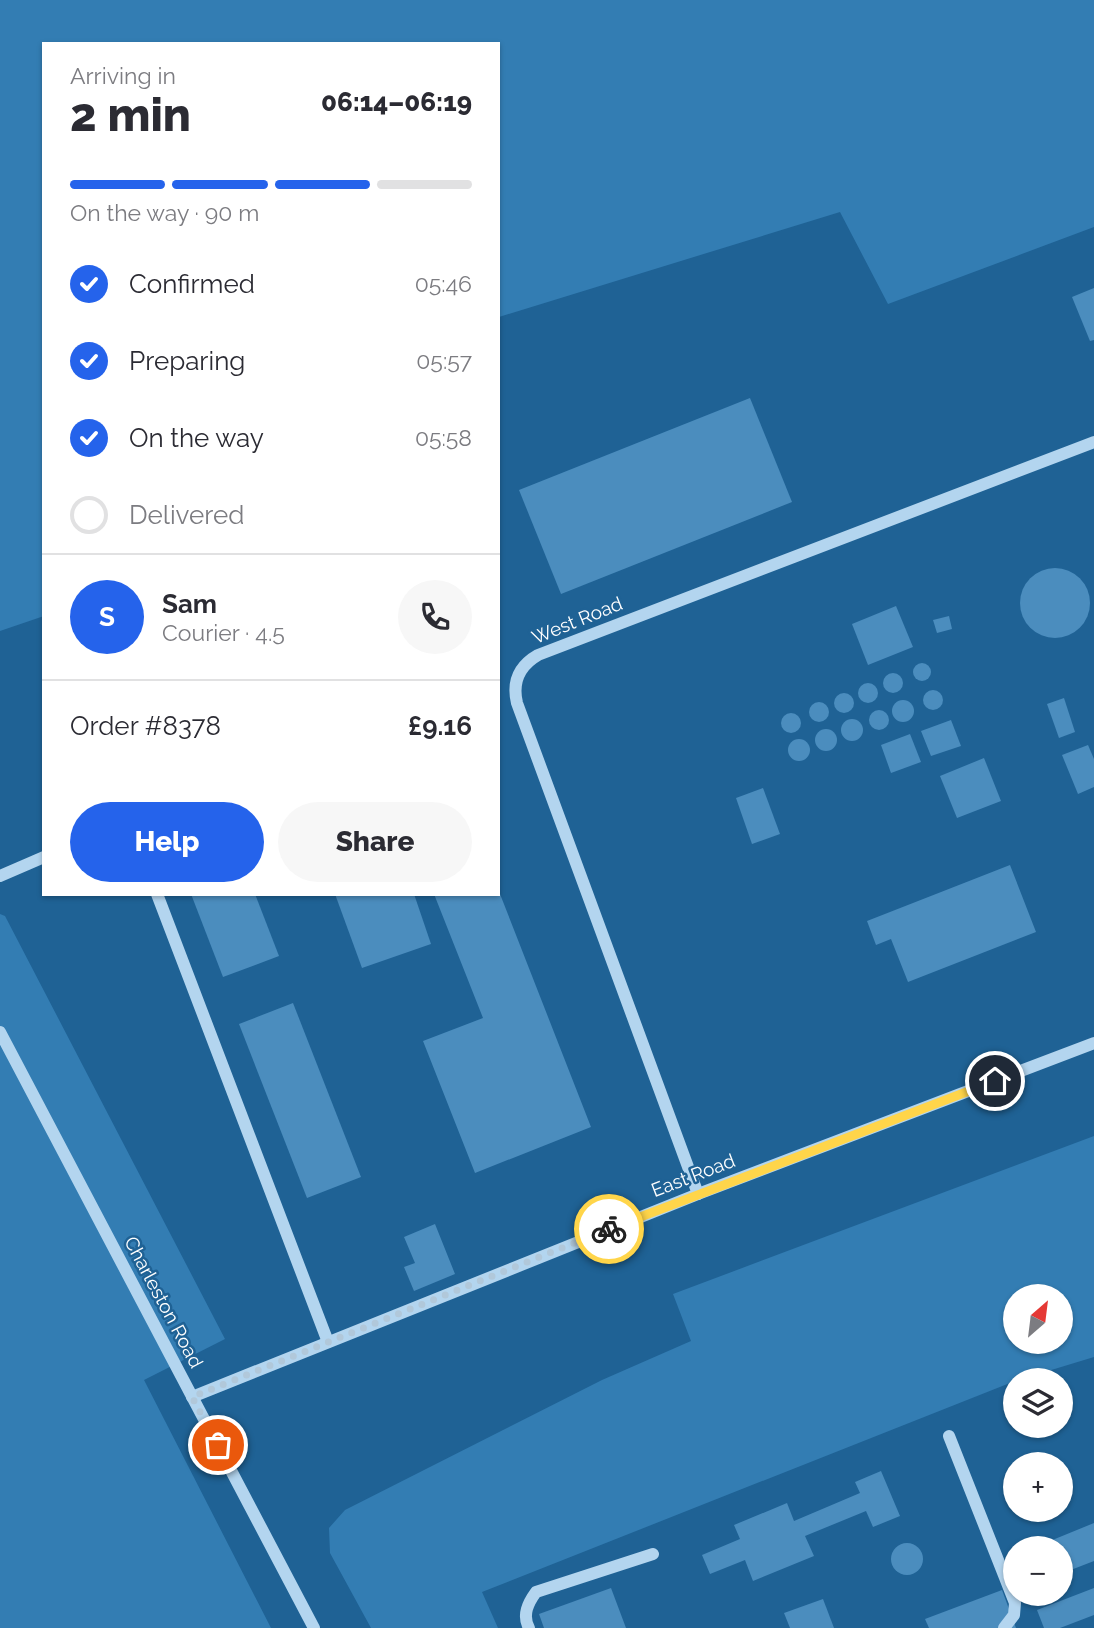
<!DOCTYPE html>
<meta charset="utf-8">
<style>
:root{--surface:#fff;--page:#f7f7f7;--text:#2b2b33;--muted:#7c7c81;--line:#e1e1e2;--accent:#2563eb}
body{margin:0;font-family:Raleway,sans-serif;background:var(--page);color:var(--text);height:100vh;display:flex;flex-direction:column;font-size:26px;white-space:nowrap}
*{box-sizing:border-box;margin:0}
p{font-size:23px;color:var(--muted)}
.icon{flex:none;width:38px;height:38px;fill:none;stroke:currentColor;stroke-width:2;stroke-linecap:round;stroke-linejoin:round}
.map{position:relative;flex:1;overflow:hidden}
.drawer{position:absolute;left:42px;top:42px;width:458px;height:854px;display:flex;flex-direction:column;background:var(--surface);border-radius:0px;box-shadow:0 2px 5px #0004}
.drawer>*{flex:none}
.needle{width:46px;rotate:28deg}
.buttons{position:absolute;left:1003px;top:1284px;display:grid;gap:14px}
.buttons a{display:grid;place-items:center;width:70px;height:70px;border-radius:50%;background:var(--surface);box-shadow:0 2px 5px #0004;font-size:35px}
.pin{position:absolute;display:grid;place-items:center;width:60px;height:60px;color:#fff;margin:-30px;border:4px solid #fff;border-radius:50%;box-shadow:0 2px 7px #0007}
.courier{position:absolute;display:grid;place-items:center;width:70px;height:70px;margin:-35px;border:5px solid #ffd54a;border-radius:50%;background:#fff;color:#222;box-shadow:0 2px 9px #0007}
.head em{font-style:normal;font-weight:800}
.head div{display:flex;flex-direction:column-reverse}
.head{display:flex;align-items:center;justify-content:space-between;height:119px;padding:0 28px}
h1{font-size:46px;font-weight:800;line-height:52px}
.bar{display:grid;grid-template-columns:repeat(4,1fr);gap:10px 7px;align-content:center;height:84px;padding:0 28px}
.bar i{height:9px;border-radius:5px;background:var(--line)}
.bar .current{background:var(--accent)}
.bar p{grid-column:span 4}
.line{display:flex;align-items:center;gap:18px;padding:0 28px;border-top:2px solid var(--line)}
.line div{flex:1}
.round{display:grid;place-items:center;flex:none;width:74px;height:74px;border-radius:37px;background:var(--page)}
ol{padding:0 28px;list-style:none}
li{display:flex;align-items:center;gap:21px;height:77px}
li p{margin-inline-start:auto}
li .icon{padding:7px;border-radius:50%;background:var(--accent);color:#fff;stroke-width:4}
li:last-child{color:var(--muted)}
li i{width:38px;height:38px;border:4px solid var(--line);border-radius:50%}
.button{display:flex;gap:14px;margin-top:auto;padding:14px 28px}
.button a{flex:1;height:80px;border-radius:42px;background:var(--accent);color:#fff;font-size:28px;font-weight:800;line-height:80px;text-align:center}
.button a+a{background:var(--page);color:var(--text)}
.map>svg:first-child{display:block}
</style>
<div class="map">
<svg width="1094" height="1628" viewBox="0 0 1094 1628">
<rect width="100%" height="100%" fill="#1f6295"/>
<g fill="#337db3" fill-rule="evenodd">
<polygon points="0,0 1094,0 1094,227 888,304 840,212 499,317 499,44 44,44 44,616 0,631"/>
<polygon points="0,914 5,916 225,1339 144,1380 271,1628 0,1628 0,1045 6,1042 0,1032"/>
<path d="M1094 1136V1357L1015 1381 482 1592 498 1628H371L330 1553 329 1528 345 1510 602 1380 691 1341 673 1294ZM1015 1297H1060V1342H1015Z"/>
</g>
<g fill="#4b8dbe">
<polygon points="1094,288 1094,340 1090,341 1072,297"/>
<polygon points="750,398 792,502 561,594 519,490"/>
<circle cx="1055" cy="603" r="35"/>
<polygon points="896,606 913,647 868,665 852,624"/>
<polygon points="949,616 952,629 937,633 933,620"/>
<circle cx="922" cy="672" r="9"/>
<circle cx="893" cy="683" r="10"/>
<circle cx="868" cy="693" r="10"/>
<circle cx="933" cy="700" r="10"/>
<circle cx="844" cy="703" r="10"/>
<polygon points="1064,698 1075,732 1059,738 1047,704"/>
<circle cx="903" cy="711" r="11"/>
<circle cx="819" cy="712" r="10"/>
<circle cx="879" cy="720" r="10"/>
<circle cx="791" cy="723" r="10"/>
<circle cx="852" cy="730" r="11"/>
<polygon points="951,720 961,746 931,756 921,731"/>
<circle cx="826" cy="740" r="11"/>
<polygon points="910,734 921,762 891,773 881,745"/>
<circle cx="799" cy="750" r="11"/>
<polygon points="1088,745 1094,759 1094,787 1078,794 1062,755"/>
<polygon points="984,758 1001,801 957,818 940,776"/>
<polygon points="763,788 780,834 752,844 736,798"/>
<polygon points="1010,865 1036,932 908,982 891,939 876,945 867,921"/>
<polygon points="191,894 255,894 279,956 223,977"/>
<polygon points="335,894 414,894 431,944 362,968"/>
<polygon points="434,894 500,894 591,1127 475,1173 423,1041 483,1018"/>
<polygon points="293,1003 361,1177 307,1198 239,1024"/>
<polygon points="435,1224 455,1274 414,1291 404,1267 415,1263 404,1237"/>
<polygon points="881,1471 900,1516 873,1527 866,1511 805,1536 814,1556 753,1581 745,1560 710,1574 702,1555 740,1539 734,1525 787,1503 794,1521 860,1493 855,1482"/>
<polygon points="1094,1523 1094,1561 1063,1573 1060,1567 1060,1549 1053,1549 1050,1541"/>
<circle cx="907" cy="1559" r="16"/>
<polygon points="611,1588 626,1628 544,1628 539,1614"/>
<polygon points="1094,1588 1094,1615 1060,1628 1044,1628 1037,1610"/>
<polygon points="1002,1590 1016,1628 929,1628 925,1619"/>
<polygon points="823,1599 834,1628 790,1628 784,1613"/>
</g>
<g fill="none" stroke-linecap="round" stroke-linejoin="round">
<g stroke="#b3d5ef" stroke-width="12">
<polyline points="0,876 44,857"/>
<polyline points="157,894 328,1342"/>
<polyline points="0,1032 314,1628"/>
<path d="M698 1194 517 703C512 682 519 666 538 655L1094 442"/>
<polyline points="192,1397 698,1194 1094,1043"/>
<polyline points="949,1436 1015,1603 1014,1615 1004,1628"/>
<path d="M529 1628C522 1615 528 1603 536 1592L653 1554"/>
</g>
</g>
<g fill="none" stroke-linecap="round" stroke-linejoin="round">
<polyline stroke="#b1c8da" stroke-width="7" stroke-dasharray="0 12.6" points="218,1445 192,1397 609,1229"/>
<polyline stroke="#ffd54a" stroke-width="9" points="609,1229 995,1081"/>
</g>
<g text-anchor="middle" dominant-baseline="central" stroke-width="5" stroke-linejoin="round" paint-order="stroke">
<g font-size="19" fill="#fff" stroke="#1f6295">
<text transform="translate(577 620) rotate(-22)">West Road</text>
<text transform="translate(693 1175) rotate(-21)">East Road</text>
<text transform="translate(164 1302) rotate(62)">Charleston Road</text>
</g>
</g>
</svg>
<div class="buttons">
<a><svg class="needle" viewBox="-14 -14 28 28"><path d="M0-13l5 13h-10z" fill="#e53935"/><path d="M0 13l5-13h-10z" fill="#7c7c81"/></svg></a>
<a><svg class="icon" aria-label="layers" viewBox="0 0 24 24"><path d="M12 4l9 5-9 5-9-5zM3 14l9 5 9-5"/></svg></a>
<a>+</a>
<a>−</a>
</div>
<div class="pin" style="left:218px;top:1445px;background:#ea580c"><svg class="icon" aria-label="bag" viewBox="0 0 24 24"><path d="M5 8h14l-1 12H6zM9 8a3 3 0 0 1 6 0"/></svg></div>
<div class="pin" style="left:995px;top:1081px;background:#1f2937"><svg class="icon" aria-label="home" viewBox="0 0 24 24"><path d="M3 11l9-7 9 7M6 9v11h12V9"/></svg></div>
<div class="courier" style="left:609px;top:1229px"><svg class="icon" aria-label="bike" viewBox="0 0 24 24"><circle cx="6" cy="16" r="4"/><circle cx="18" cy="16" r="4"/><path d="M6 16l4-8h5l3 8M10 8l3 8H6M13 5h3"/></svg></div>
<section class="drawer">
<div class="head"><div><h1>2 min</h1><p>Arriving in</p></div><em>06:14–06:19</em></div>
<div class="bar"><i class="current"></i><i class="current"></i><i class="current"></i><i></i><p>On the way · 90 m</p></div>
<ol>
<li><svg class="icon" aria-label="check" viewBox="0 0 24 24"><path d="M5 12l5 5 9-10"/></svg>Confirmed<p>05:46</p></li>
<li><svg class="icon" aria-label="check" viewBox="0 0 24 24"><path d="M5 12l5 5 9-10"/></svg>Preparing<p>05:57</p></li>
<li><svg class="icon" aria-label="check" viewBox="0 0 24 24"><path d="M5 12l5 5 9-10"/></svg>On the way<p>05:58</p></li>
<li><i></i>Delivered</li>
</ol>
<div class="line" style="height:126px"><b class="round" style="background:var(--accent);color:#fff">S</b><div><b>Sam</b><p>Courier · 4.5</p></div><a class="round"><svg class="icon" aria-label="phone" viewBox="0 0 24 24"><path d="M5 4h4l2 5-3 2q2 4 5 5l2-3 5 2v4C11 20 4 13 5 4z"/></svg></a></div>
<div class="line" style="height:91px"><div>Order #8378</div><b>£9.16</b></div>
<div class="button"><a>Help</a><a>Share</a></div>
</section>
</div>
